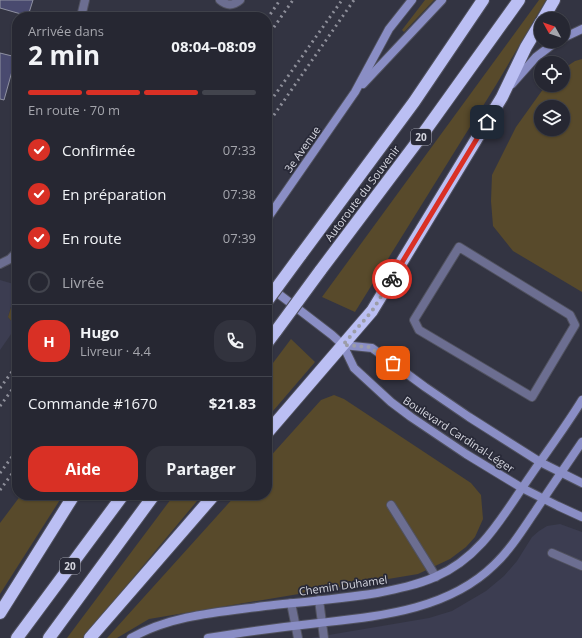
<!DOCTYPE html>
<html lang="fr">
<meta charset="utf-8">
<style>
:root{--surface:#262732;--page:#32333e;--text:#f1f3f6;--muted:#a4a5ac;--line:#42444d;--accent:#d93025}
body{margin:0;font-family:"Open Sans",sans-serif;background:var(--page);color:var(--text);height:100vh;display:flex;flex-direction:column;font-size:15px;white-space:nowrap}
*{box-sizing:border-box;margin:0}
p{font-size:13px;color:var(--muted)}
.icon{flex:none;width:22px;height:22px;fill:none;stroke:currentColor;stroke-width:2;stroke-linecap:round;stroke-linejoin:round}
.map{position:relative;flex:1;overflow:hidden}
.panel{position:absolute;left:12px;top:12px;width:260px;height:488px;display:flex;flex-direction:column;background:var(--surface);border-radius:16px;box-shadow:0 1px 3px #0004,0 0 0 1px var(--line)}
.panel>*{flex:none}
.needle{width:26px;rotate:310deg}
.fabs{position:absolute;left:534px;top:12px;display:grid;gap:8px}
.fabs a{display:grid;place-items:center;width:36px;height:36px;border-radius:50%;background:var(--surface);box-shadow:0 1px 3px #0004,0 0 0 1px var(--line);font-size:20px}
.pin{position:absolute;display:grid;place-items:center;width:34px;height:34px;color:#fff;margin:-17px;border-radius:8px;box-shadow:0 2px 6px #0006}
.courier{position:absolute;display:grid;place-items:center;width:40px;height:40px;margin:-20px;border:3px solid #d93025;border-radius:50%;background:#fff;color:#222;box-shadow:0 1px 5px #0007}
.overview em{font-style:normal;font-weight:700}
.overview div{display:flex;flex-direction:column-reverse}
.overview{display:flex;align-items:center;justify-content:space-between;height:68px;padding:0 16px}
h1{font-size:26px;font-weight:700;line-height:30px}
.bar{display:grid;grid-template-columns:repeat(4,1fr);gap:6px 4px;align-content:center;height:48px;padding:0 16px}
.bar i{height:5px;border-radius:3px;background:var(--line)}
.bar .active{background:var(--accent)}
.bar p{grid-column:span 4}
.line{display:flex;align-items:center;gap:10px;padding:0 16px;border-top:1px solid var(--line)}
.line div{flex:1}
.round{display:grid;place-items:center;flex:none;width:42px;height:42px;border-radius:16px;background:var(--page)}
ol{padding:0 16px;list-style:none}
li{display:flex;align-items:center;gap:12px;height:44px}
li p{margin-inline-start:auto}
li .icon{padding:4px;border-radius:50%;background:var(--accent);color:#fff;stroke-width:4}
li:last-child{color:var(--muted)}
li i{width:22px;height:22px;border:2px solid var(--line);border-radius:50%}
.cta{display:flex;gap:8px;margin-top:auto;padding:8px 16px}
.cta a{flex:1;height:46px;border-radius:16px;background:var(--accent);color:#fff;font-size:16px;font-weight:700;line-height:46px;text-align:center}
.cta a+a{background:var(--page);color:var(--text)}
.map>svg:first-child{display:block}
</style>
<div class="map">
<svg width="582" height="638" viewBox="0 0 582 638">
<rect width="100%" height="100%" fill="#333442"/>
<g fill="#3c3d51">
<polygon points="0,280 17,285 8,317 16,327 0,350"/>
<polygon points="560,524 582,532 582,638 311,638 429,618 452,611 486,591 504,576 517,561 532,537 539,531 547,526"/>
</g>
<g fill="#584a2b" fill-rule="evenodd">
<polygon points="425,0 434,0 404,32 402,30"/>
<polygon points="539,0 546,0 496,85 355,312 322,297"/>
<path d="M582 59V292L513 251 493 226 491 201 492 175 516 127 546 85H563V69L575 61ZM541 107H563V129H541Z"/>
<polygon points="17,288 17,326 16,327 8,317"/>
<polygon points="291,339 315,362 267,418 267,371"/>
<polygon points="334,395 344,399 471,483 481,495 483,519 475,537 466,547 450,559 418,574 149,619 117,638 107,638 236,495 267,495 267,460 321,400"/>
<polygon points="21,495 63,495 0,594 0,523"/>
<polygon points="174,495 202,495 83,638 67,638"/>
</g>
<g fill="#494a6f" stroke="#8f91a2">
<polygon points="0,0 33,0 28,16 0,8"/>
<polygon points="0,53 16,57 4,100 0,99"/>
</g>
<g fill="none" stroke-linecap="round" stroke-linejoin="round">
<defs>
<g id="lane">
<path d="M220 0C227 6 233 6 240 0"/>
<polygon points="459,247 570,315 575,325 532,397 419,330 414,320"/>
<polyline points="391,505 436,577"/>
<polyline points="552,553 582,566"/>
<polyline points="319,600 324,638"/>
<polyline points="291,603 298,638"/>
</g>
<g id="street">
<polyline points="81,17 85,0"/>
<polyline points="0,264 10,259 17,252"/>
</g>
<g id="secondary">
<polyline points="563,38 582,29"/>
<polyline points="363,84 442,0"/>
<polyline points="512,84 536,57 557,41"/>
<polyline points="267,219 355,92 389,29 412,0"/>
<polyline points="267,285 332,335 343,345 354,368 391,402 411,417 466,454 522,488 558,506 582,517"/>
<polyline points="343,345 372,348 425,387 469,417 540,462 582,483"/>
<path d="M131 638C171 615 220 612 265 606 303 602 340 599 377 593 397 589 417 585 435 577 482 557 503 515 531 475 548 450 566 426 582 400"/>
<path d="M208 638C245 632 282 627 319 623 380 616 448 610 494 565 511 549 523 529 536 510 551 487 567 464 582 442"/>
</g>
<g id="highway">
<polyline points="543,19 554,0"/>
<polyline points="300,256 414,102 483,0"/>
<polyline points="320,271 420,138 519,0"/>
<polyline points="267,343 276,331"/>
<polyline points="267,433 372,311 502,97 526,47 541,22"/>
<polyline points="0,613 74,495"/>
<polyline points="17,638 123,495"/>
<polyline points="49,638 154,495"/>
<polyline points="90,638 214,495"/>
</g>
</defs>
<use href="#lane" stroke="#50515e" stroke-width="10"/>
<use href="#street" stroke="#50515e" stroke-width="10"/>
<use href="#secondary" stroke="#50515e" stroke-width="10"/>
<use href="#highway" stroke="#50515e" stroke-width="14"/>
<use href="#lane" stroke="#6c6e91" stroke-width="8"/>
<use href="#street" stroke="#6c6e91" stroke-width="8"/>
<use href="#secondary" stroke="#8a8ec5" stroke-width="8"/>
<use href="#highway" stroke="#bbbff3" stroke-width="12"/>
<g stroke="#8e8f9a" stroke-width="3" stroke-dasharray="2 4" stroke-linecap="butt">
<polyline points="267,19 280,0"/>
<polyline points="267,37 293,0"/>
<polyline points="267,106 342,0"/>
<polyline points="267,125 354,0"/>
<polyline points="0,388 17,365"/>
<polyline points="0,406 17,383"/>
<polyline points="0,473 17,450"/>
<polyline points="0,490 17,467"/>
</g>
<defs>
<g id="highway-bridge">
<polyline points="267,301 300,256"/>
<polyline points="276,331 320,271"/>
</g>
</defs>
<use href="#highway-bridge" stroke="#50515e" stroke-width="14" stroke-linecap="butt"/>
<use href="#highway-bridge" stroke="#bbbff3" stroke-width="12"/>
</g>
<g fill="none" stroke-linecap="round" stroke-linejoin="round">
<polyline stroke="#9c9da8" stroke-width="4" stroke-dasharray="0 7.2" points="392,279 372,311 343,345 369,347 393,363"/>
<polyline stroke="#d93025" stroke-width="5" points="392,279 487,122"/>
</g>
<g text-anchor="middle" dominant-baseline="central" stroke-width="3.5" stroke-linejoin="round" paint-order="stroke">
<g fill="#292a38" stroke="#a1a2ad" stroke-width="1">
<rect x="411" y="129" width="20" height="16" rx="3"/>
<rect x="60" y="558" width="20" height="16" rx="3"/>
</g>
<g font-size="10" font-weight="bold" fill="#d5d6df">
<text x="421" y="137">20</text>
<text x="70" y="566">20</text>
</g>
<g font-size="11" fill="#d5d6df" stroke="#292a38">
<text transform="translate(302 149) rotate(-55)">3e Avenue</text>
<text transform="translate(362 193) rotate(-53)">Autoroute du Souvenir</text>
<text transform="translate(459 434) rotate(33)">Boulevard Cardinal-Léger</text>
<text transform="translate(343 585) rotate(-8)">Chemin Duhamel</text>
</g>
</g>
</svg>
<div class="fabs">
<a><svg class="needle" viewBox="-14 -14 28 28"><path d="M0-13l5 13h-10z" fill="#e53935"/><path d="M0 13l5-13h-10z" fill="#a4a5ac"/></svg></a>
<a><svg class="icon" aria-label="locate" viewBox="0 0 24 24"><circle cx="12" cy="12" r="6"/><path d="M12 2v4M12 18v4M2 12h4M18 12h4"/></svg></a>
<a><svg class="icon" aria-label="layers" viewBox="0 0 24 24"><path d="M12 4l9 5-9 5-9-5zM3 14l9 5 9-5"/></svg></a>
</div>
<div class="pin" style="left:393px;top:363px;background:#ea580c"><svg class="icon" aria-label="bag" viewBox="0 0 24 24"><path d="M5 8h14l-1 12H6zM9 8a3 3 0 0 1 6 0"/></svg></div>
<div class="pin" style="left:487px;top:122px;background:#1f2937"><svg class="icon" aria-label="home" viewBox="0 0 24 24"><path d="M3 11l9-7 9 7M6 9v11h12V9"/></svg></div>
<div class="courier" style="left:392px;top:279px"><svg class="icon" aria-label="bike" viewBox="0 0 24 24"><circle cx="6" cy="16" r="4"/><circle cx="18" cy="16" r="4"/><path d="M6 16l4-8h5l3 8M10 8l3 8H6M13 5h3"/></svg></div>
<section class="panel">
<div class="overview"><div><h1>2 min</h1><p>Arrivée dans</p></div><em>08:04–08:09</em></div>
<div class="bar"><i class="active"></i><i class="active"></i><i class="active"></i><i></i><p>En route · 70 m</p></div>
<ol>
<li><svg class="icon" aria-label="check" viewBox="0 0 24 24"><path d="M5 12l5 5 9-10"/></svg>Confirmée<p>07:33</p></li>
<li><svg class="icon" aria-label="check" viewBox="0 0 24 24"><path d="M5 12l5 5 9-10"/></svg>En préparation<p>07:38</p></li>
<li><svg class="icon" aria-label="check" viewBox="0 0 24 24"><path d="M5 12l5 5 9-10"/></svg>En route<p>07:39</p></li>
<li><i></i>Livrée</li>
</ol>
<div class="line" style="height:72px"><b class="round" style="background:var(--accent);color:#fff">H</b><div><b>Hugo</b><p>Livreur · 4.4</p></div><a class="round"><svg class="icon" aria-label="phone" viewBox="0 0 24 24"><path d="M5 4h4l2 5-3 2q2 4 5 5l2-3 5 2v4C11 20 4 13 5 4z"/></svg></a></div>
<div class="line" style="height:52px"><div>Commande #1670</div><b>$21.83</b></div>
<div class="cta"><a>Aide</a><a>Partager</a></div>
</section>
</div>
